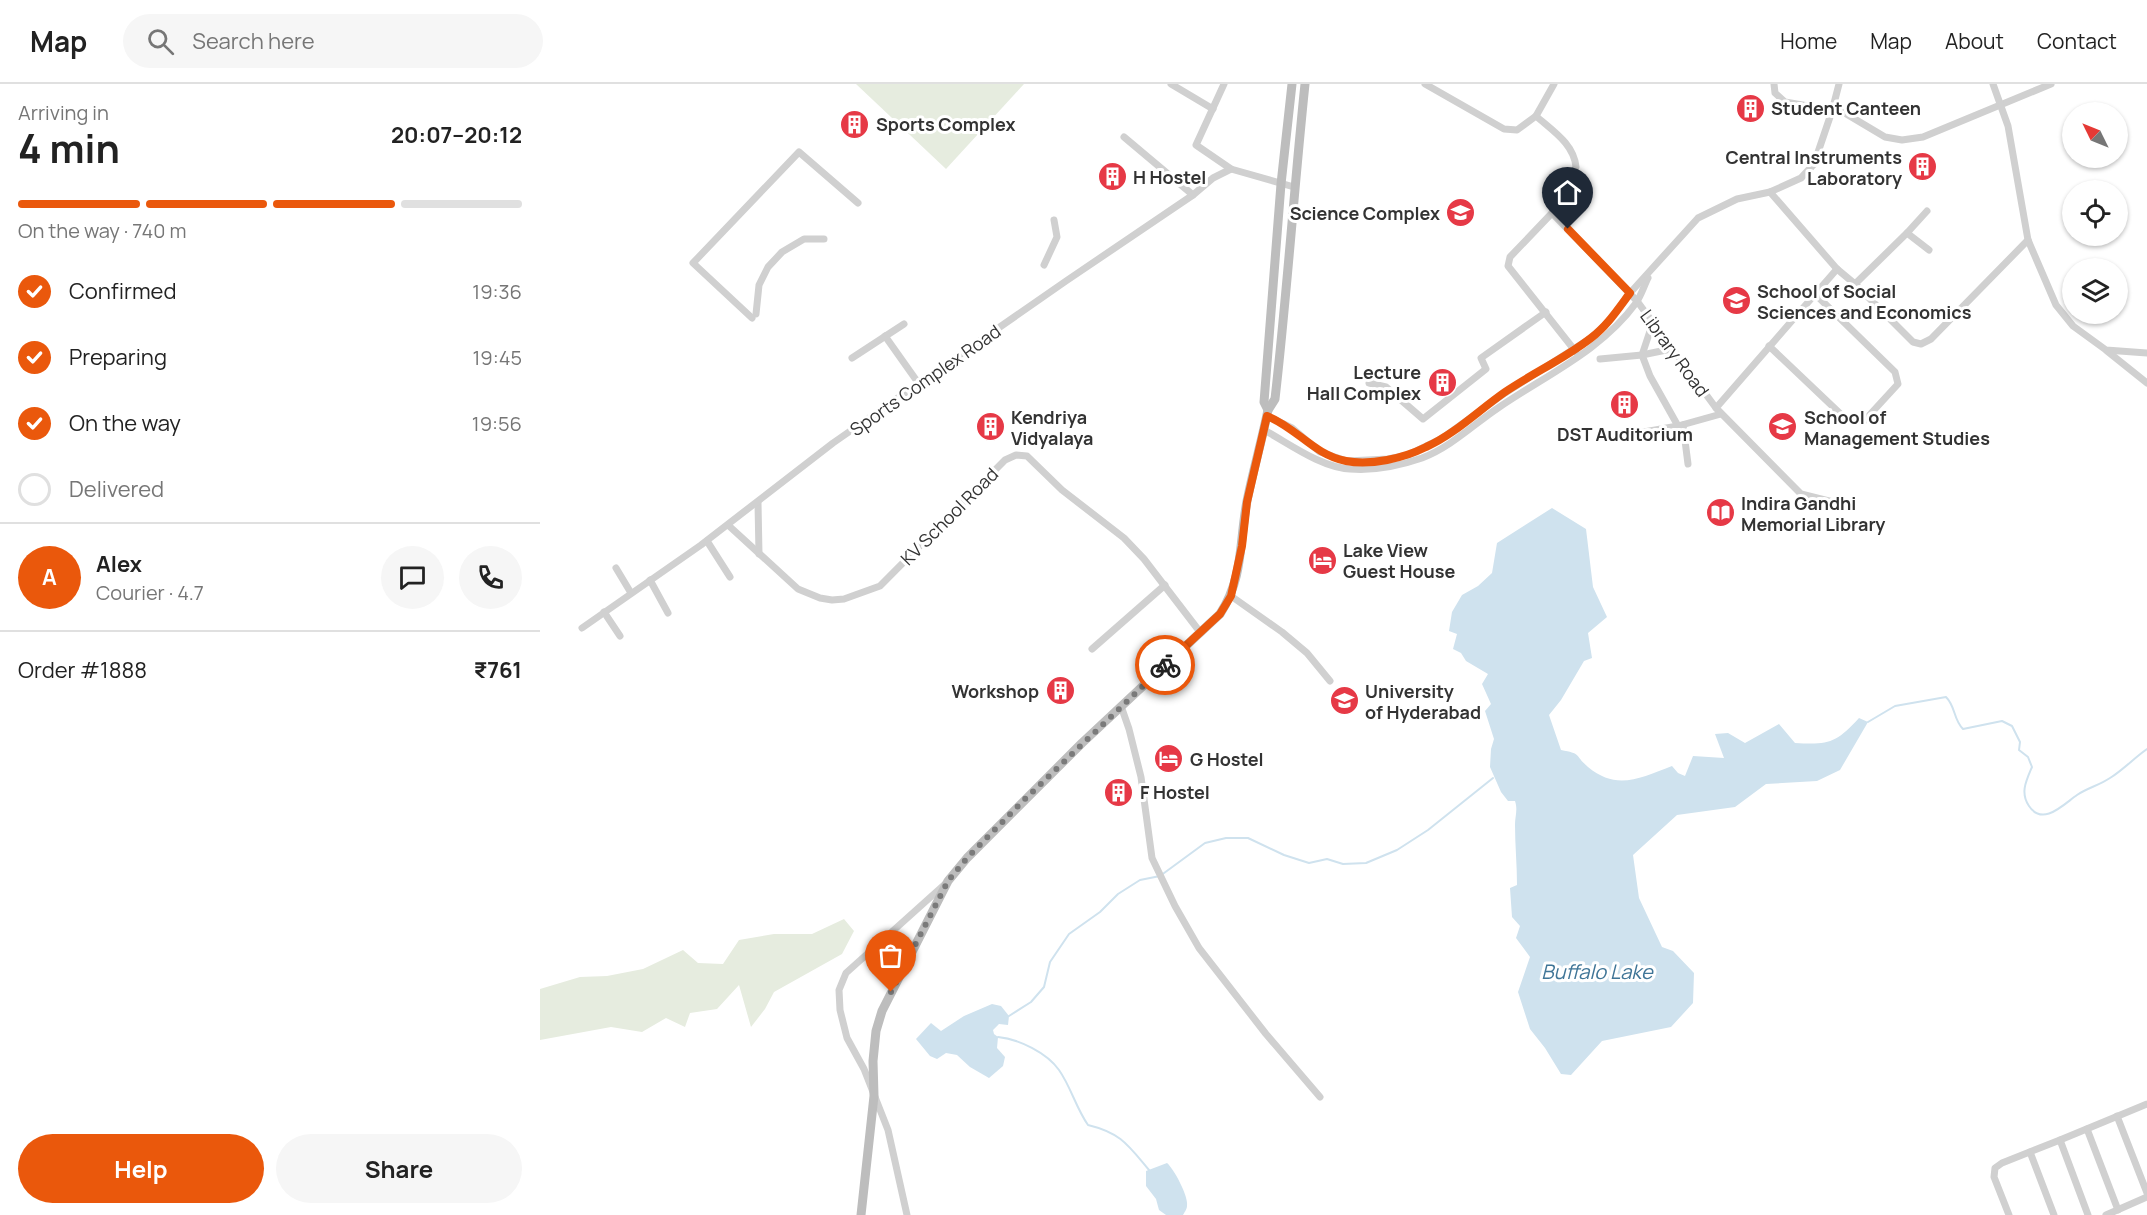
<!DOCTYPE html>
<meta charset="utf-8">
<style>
:root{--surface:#fff;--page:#f6f6f6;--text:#222;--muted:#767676;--line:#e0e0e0;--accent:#ea580c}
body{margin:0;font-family:Manrope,sans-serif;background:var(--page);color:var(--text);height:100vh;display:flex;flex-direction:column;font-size:22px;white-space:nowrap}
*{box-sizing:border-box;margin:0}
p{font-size:20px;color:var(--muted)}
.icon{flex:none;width:33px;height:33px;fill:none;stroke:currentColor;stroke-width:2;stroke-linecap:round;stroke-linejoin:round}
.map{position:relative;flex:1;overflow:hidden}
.sheet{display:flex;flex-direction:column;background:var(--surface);width:540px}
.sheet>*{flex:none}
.needle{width:39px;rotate:313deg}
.controls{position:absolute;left:1522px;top:18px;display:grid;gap:12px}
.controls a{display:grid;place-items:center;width:66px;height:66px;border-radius:50%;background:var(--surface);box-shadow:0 2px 4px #0004;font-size:30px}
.pin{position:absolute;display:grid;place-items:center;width:51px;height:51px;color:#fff;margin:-62px -26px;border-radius:50% 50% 50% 0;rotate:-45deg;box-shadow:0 0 6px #0007}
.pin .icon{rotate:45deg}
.courier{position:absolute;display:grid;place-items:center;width:60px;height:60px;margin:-30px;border:4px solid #ea580c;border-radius:50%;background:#fff;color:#222;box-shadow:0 2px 8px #0007}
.overview em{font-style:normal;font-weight:700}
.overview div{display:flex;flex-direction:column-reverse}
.overview{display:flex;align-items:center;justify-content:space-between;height:102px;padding:0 18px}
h1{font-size:39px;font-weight:700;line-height:45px}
.bar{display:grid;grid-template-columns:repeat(4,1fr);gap:9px 6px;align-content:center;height:72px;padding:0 18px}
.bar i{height:8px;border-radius:4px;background:var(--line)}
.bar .current{background:var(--accent)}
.bar p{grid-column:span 4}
.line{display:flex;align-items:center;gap:15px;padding:0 18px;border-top:2px solid var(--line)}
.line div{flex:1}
.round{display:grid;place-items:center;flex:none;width:63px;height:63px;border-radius:32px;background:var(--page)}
ol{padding:0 18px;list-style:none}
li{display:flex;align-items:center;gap:18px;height:66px}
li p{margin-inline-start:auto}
li .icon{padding:6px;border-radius:50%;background:var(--accent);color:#fff;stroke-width:4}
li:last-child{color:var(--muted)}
li i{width:33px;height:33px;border:3px solid var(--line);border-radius:50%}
.action{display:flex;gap:12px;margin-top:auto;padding:12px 18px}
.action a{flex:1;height:69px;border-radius:36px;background:var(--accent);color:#fff;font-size:24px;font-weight:700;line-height:69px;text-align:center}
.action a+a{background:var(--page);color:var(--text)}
header{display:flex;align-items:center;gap:36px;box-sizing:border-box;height:84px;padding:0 30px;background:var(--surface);border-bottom:2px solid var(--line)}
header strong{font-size:28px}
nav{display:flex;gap:33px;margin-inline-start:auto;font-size:21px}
.search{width:420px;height:54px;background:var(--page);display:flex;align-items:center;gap:15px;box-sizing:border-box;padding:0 21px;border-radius:33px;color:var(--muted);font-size:22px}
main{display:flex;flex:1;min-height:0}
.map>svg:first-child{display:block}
</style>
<header>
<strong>Map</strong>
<div class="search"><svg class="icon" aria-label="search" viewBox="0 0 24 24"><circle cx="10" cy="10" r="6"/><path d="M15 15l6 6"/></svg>Search here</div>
<nav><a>Home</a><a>Map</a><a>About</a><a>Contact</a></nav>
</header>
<main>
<section class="sheet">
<div class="overview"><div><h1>4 min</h1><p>Arriving in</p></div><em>20:07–20:12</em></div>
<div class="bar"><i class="current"></i><i class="current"></i><i class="current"></i><i></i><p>On the way · 740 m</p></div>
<ol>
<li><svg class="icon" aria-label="check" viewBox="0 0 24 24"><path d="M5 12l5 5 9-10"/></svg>Confirmed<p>19:36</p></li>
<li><svg class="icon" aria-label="check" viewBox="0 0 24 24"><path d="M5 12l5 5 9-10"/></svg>Preparing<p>19:45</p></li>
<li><svg class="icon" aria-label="check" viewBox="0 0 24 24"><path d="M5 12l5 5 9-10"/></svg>On the way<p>19:56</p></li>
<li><i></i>Delivered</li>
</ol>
<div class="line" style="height:108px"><b class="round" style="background:var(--accent);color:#fff">A</b><div><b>Alex</b><p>Courier · 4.7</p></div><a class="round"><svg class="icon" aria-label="chat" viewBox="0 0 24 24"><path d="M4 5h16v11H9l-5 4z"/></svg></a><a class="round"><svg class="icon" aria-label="phone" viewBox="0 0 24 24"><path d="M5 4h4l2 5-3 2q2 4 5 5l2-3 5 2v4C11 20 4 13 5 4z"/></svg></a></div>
<div class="line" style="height:78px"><div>Order #1888</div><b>₹761</b></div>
<div class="action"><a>Help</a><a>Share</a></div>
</section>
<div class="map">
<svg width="1607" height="1131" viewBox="0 0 1607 1131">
<rect width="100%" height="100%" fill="#fff"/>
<g fill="#e6ecdf">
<polygon points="316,0 484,0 406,85"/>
<polygon points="304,835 314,847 302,870 234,908 225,925 211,943 199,901 177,925 150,929 145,943 126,934 102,948 71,943 0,956 0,905 40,893 67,892 103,885 143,866 158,879 183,880 199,856 234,850 272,850"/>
</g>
<g fill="#cfe2ee">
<path d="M1012 424 1046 445 1053 503 1067 533 1048 549 1052 574 1044 577 1021 616 1009 631 1021 666C1043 670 1034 671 1048 683 1077 707 1100 694 1132 682L1138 689 1145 692 1153 672 1184 674 1175 650 1188 649 1205 659 1239 640 1255 659C1289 661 1296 659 1319 634L1328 638 1300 686 1277 697 1226 700 1195 723 1137 731 1093 771 1099 814 1122 863 1133 867 1154 889 1153 919 1131 943 1062 957 1031 991 1021 990 1005 964 990 945 978 908 990 873 976 854 980 842 972 833 970 804 977 801C977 781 975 761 975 741 975 732 978 726 975 717H968L961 708 950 683 951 665 954 655 945 627 951 620 942 600 948 590 926 577 921 569 913 565 917 550 909 547 912 528 922 511 938 502 952 489 957 459Z"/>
<polygon points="452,920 461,922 469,932 468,941 459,940 453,946 454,950 458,953 457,964 465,973 463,982 449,994 430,983 417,971 406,969 397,975 390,972 376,955 391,939 401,947 424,932"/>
<path d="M627 1079C634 1085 649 1113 647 1122 647 1125 644 1129 643 1131H626L619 1126 616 1115 606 1102V1087Z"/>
</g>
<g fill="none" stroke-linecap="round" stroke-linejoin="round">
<g stroke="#cfe2ee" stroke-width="2">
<path d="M1328 638 1355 622 1406 613C1416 623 1413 635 1423 645L1462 637 1472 642 1480 658 1479 666 1488 673 1492 683C1486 697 1480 709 1489 722 1503 743 1524 720 1537 711 1547 704 1560 701 1570 694 1583 686 1594 674 1607 665"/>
<polyline points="469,932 491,918 504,903 510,878 529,850 560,828 578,810 600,796 620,792 665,759 686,754 708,754 744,771 769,779 787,775 803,780 826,779 857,766 888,746 953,694"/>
<path d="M458 953C479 955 507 969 519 986 531 1003 536 1024 548 1041 581 1049 588 1061 609 1086"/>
</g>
<g stroke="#d0d0d0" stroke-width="7">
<polyline points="631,0 673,25"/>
<polyline points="684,0 656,61 691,85"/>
<path d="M885 0 964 45 977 46 996 32C1013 47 1034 60 1036 83L1012 129"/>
<polyline points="1234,0 1235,9 1245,18 1303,28 1345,53 1362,56 1383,53 1511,0"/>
<polyline points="1453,0 1468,42 1488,156 1516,221 1533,242 1566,266 1607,269"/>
<polyline points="996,32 1014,0"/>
<polyline points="584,53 653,111"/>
<polyline points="1230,108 1297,185 1315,200 1373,258 1381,260 1391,255 1488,156"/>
<polyline points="1367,149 1387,127"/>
<polyline points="504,181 517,153 514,136"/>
<polyline points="1297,185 1176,324 1261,410 1313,423"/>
<polyline points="1315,200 1367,149 1389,166"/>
<polyline points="216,230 219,201 228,183 242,168 264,155 284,155"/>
<polyline points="212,234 153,179 259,68 318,119"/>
<polyline points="1113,238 1102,271 1110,292 1138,342 1181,330"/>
<polyline points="345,252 379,300"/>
<polyline points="1229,262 1308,337 1324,337 1358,300 1355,288 1276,211"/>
<polyline points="1567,267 1607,299"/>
<polyline points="1036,268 968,182 970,173 1012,129 1097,217 1176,324"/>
<polyline points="312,274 364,240"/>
<polyline points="1060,275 1102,271 1131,265"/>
<polyline points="829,299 846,303 883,335 946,285 941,274 1006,228"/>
<polyline points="727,332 752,344 780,368 807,377 848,375 868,371 901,355 965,309 1051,254 1070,236 1090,209 1158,134 1197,115 1230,108 1261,94 1274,80 1292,27 1299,0"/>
<polyline points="1143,341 1148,380"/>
<path d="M724 346C750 360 780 383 810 385 835 387 859 382 882 374 911 363 934 340 958 324 1006 291 1061 267 1096 219 1101 212 1104 202 1108 194"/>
<polyline points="1081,352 1138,342"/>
<polyline points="218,419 219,470"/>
<polyline points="188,441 258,505 280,514 292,516 304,515 340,502 465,376 476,371 487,372 522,406 584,454 604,475 660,548"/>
<polyline points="167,457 190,493"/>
<polyline points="76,484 91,509"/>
<polyline points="110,496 128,529"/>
<polyline points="691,512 742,548 767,569 790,597"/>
<polyline points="64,528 80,552"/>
<polyline points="42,544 161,461 293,359 526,197 653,111 673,94 691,85 754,103"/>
<polyline points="552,565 625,501"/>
<polyline points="581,622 589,645 601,693 612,774 635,822 659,864 726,950 780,1013"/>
<polyline points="1577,1032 1607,1109"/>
<polyline points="1547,1045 1578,1126"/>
<polyline points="1520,1056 1607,1020"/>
<polyline points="1490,1068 1514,1131"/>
<polyline points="367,1131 348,1046 324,985 307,954 300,926 299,906 306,889 404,801"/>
<polyline points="1469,1131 1454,1093 1455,1084 1462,1079 1520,1056 1548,1131"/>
<polyline points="1566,1131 1607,1113"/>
</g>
<g stroke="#bdbdbd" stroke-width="9">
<polyline points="728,326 724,318 741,100 752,0"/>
<path d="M321 1131 334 1012 333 977 336 947 342 927 408 797 427 774 542 659 680 530C704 493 699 458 707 417 713 387 722 356 728 326L735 315C747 210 754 105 765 0"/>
</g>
</g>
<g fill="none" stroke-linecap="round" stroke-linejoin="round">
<polyline stroke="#7a7a7a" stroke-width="6" stroke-dasharray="0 10.8" points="351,908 408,797 427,774 484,716 625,581"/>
<path stroke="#ea580c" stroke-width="8" d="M625 581 680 530 691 512 702 462 707 418 727 332C756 343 774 371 806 377 831 382 864 374 886 363 915 350 939 326 965 308 993 289 1024 275 1051 254 1067 242 1078 225 1090 209L1028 145"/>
</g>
<defs>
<symbol id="building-disc" viewBox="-11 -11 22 22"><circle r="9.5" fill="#e63946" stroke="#fff"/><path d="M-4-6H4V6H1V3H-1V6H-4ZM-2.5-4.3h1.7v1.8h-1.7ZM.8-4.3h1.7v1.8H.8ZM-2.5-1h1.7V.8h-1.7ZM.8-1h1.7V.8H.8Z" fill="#fff"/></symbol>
<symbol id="university-disc" viewBox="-11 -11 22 22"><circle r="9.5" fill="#e63946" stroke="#fff"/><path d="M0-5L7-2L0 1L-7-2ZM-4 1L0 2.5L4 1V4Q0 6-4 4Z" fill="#fff"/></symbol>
<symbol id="library-disc" viewBox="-11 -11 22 22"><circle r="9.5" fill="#e63946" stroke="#fff"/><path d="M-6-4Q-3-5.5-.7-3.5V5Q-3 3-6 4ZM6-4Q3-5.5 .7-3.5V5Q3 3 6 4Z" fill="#fff"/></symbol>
<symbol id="hotel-disc" viewBox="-11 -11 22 22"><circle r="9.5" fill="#e63946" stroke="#fff"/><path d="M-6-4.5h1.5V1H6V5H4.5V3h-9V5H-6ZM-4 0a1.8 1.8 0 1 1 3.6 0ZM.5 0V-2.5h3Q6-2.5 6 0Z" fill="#fff"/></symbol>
</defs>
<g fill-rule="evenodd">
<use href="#building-disc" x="1194" y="8" width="33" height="33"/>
<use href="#building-disc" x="298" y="24" width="33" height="33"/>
<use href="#building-disc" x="1366" y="66" width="33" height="33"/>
<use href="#building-disc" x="556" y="76" width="33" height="33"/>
<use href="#university-disc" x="904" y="112" width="33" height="33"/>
<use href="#university-disc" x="1180" y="200" width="33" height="33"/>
<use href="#building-disc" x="886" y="282" width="33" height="33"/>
<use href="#building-disc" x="1068" y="304" width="33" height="33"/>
<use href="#building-disc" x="434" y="326" width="33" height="33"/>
<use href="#university-disc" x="1226" y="326" width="33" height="33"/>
<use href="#library-disc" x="1164" y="412" width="33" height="33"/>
<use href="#hotel-disc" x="766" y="460" width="33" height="33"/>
<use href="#building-disc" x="504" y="590" width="33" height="33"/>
<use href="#university-disc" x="788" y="600" width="33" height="33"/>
<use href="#hotel-disc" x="612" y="658" width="33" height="33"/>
<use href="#building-disc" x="562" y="692" width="33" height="33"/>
</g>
<g text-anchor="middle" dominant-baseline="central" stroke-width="6" stroke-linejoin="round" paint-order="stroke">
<g font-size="18" font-weight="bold" fill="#333" stroke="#fff" text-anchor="start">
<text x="1231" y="24">Student Canteen</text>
<text x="336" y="40">Sports Complex</text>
<text x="1362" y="73" text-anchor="end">Central Instruments<tspan x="1362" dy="21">Laboratory</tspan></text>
<text x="593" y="93">H Hostel</text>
<text x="900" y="129" text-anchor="end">Science Complex</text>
<text x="1217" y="207">School of Social<tspan x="1217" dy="21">Sciences and Economics</tspan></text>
<text x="881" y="288" text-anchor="end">Lecture<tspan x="881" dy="21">Hall Complex</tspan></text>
<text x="471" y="333">Kendriya<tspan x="471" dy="21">Vidyalaya</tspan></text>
<text x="1264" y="333">School of<tspan x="1264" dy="21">Management Studies</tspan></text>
<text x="1085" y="350" text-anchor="middle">DST Auditorium</text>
<text x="1201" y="419">Indira Gandhi<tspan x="1201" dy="21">Memorial Library</tspan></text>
<text x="803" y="466">Lake View<tspan x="803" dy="21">Guest House</tspan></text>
<text x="499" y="607" text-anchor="end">Workshop</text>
<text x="825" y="607">University<tspan x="825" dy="21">of Hyderabad</tspan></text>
<text x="650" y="675">G Hostel</text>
<text x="600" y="708">F Hostel</text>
</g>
<g font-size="18" fill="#333" stroke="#fff">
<text transform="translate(1135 269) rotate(54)">Library Road</text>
<text transform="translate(385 296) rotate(-35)">Sports Complex Road</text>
<text transform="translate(409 432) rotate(-45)">KV School Road</text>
</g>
<g font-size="20" font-style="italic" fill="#3f7597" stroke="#fff">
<text x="1057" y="887">Buffalo Lake</text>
</g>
</g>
</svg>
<div class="controls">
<a><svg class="needle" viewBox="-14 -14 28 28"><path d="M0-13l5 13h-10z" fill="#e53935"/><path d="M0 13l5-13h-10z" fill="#767676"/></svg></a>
<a><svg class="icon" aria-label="locate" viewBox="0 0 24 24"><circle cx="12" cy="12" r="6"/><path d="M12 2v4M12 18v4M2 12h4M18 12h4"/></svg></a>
<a><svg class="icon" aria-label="layers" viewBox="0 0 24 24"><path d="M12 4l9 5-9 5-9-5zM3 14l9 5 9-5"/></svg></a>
</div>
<div class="pin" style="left:351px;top:908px;background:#ea580c"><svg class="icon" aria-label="bag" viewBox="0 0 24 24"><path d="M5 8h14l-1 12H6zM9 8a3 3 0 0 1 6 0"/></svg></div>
<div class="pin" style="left:1028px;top:145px;background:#1f2937"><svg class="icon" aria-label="home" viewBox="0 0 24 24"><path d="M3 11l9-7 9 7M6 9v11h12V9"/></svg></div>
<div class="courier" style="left:625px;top:581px"><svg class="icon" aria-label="bike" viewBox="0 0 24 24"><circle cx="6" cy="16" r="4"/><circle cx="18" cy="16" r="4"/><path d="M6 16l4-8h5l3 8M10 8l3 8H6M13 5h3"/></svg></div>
</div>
</main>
